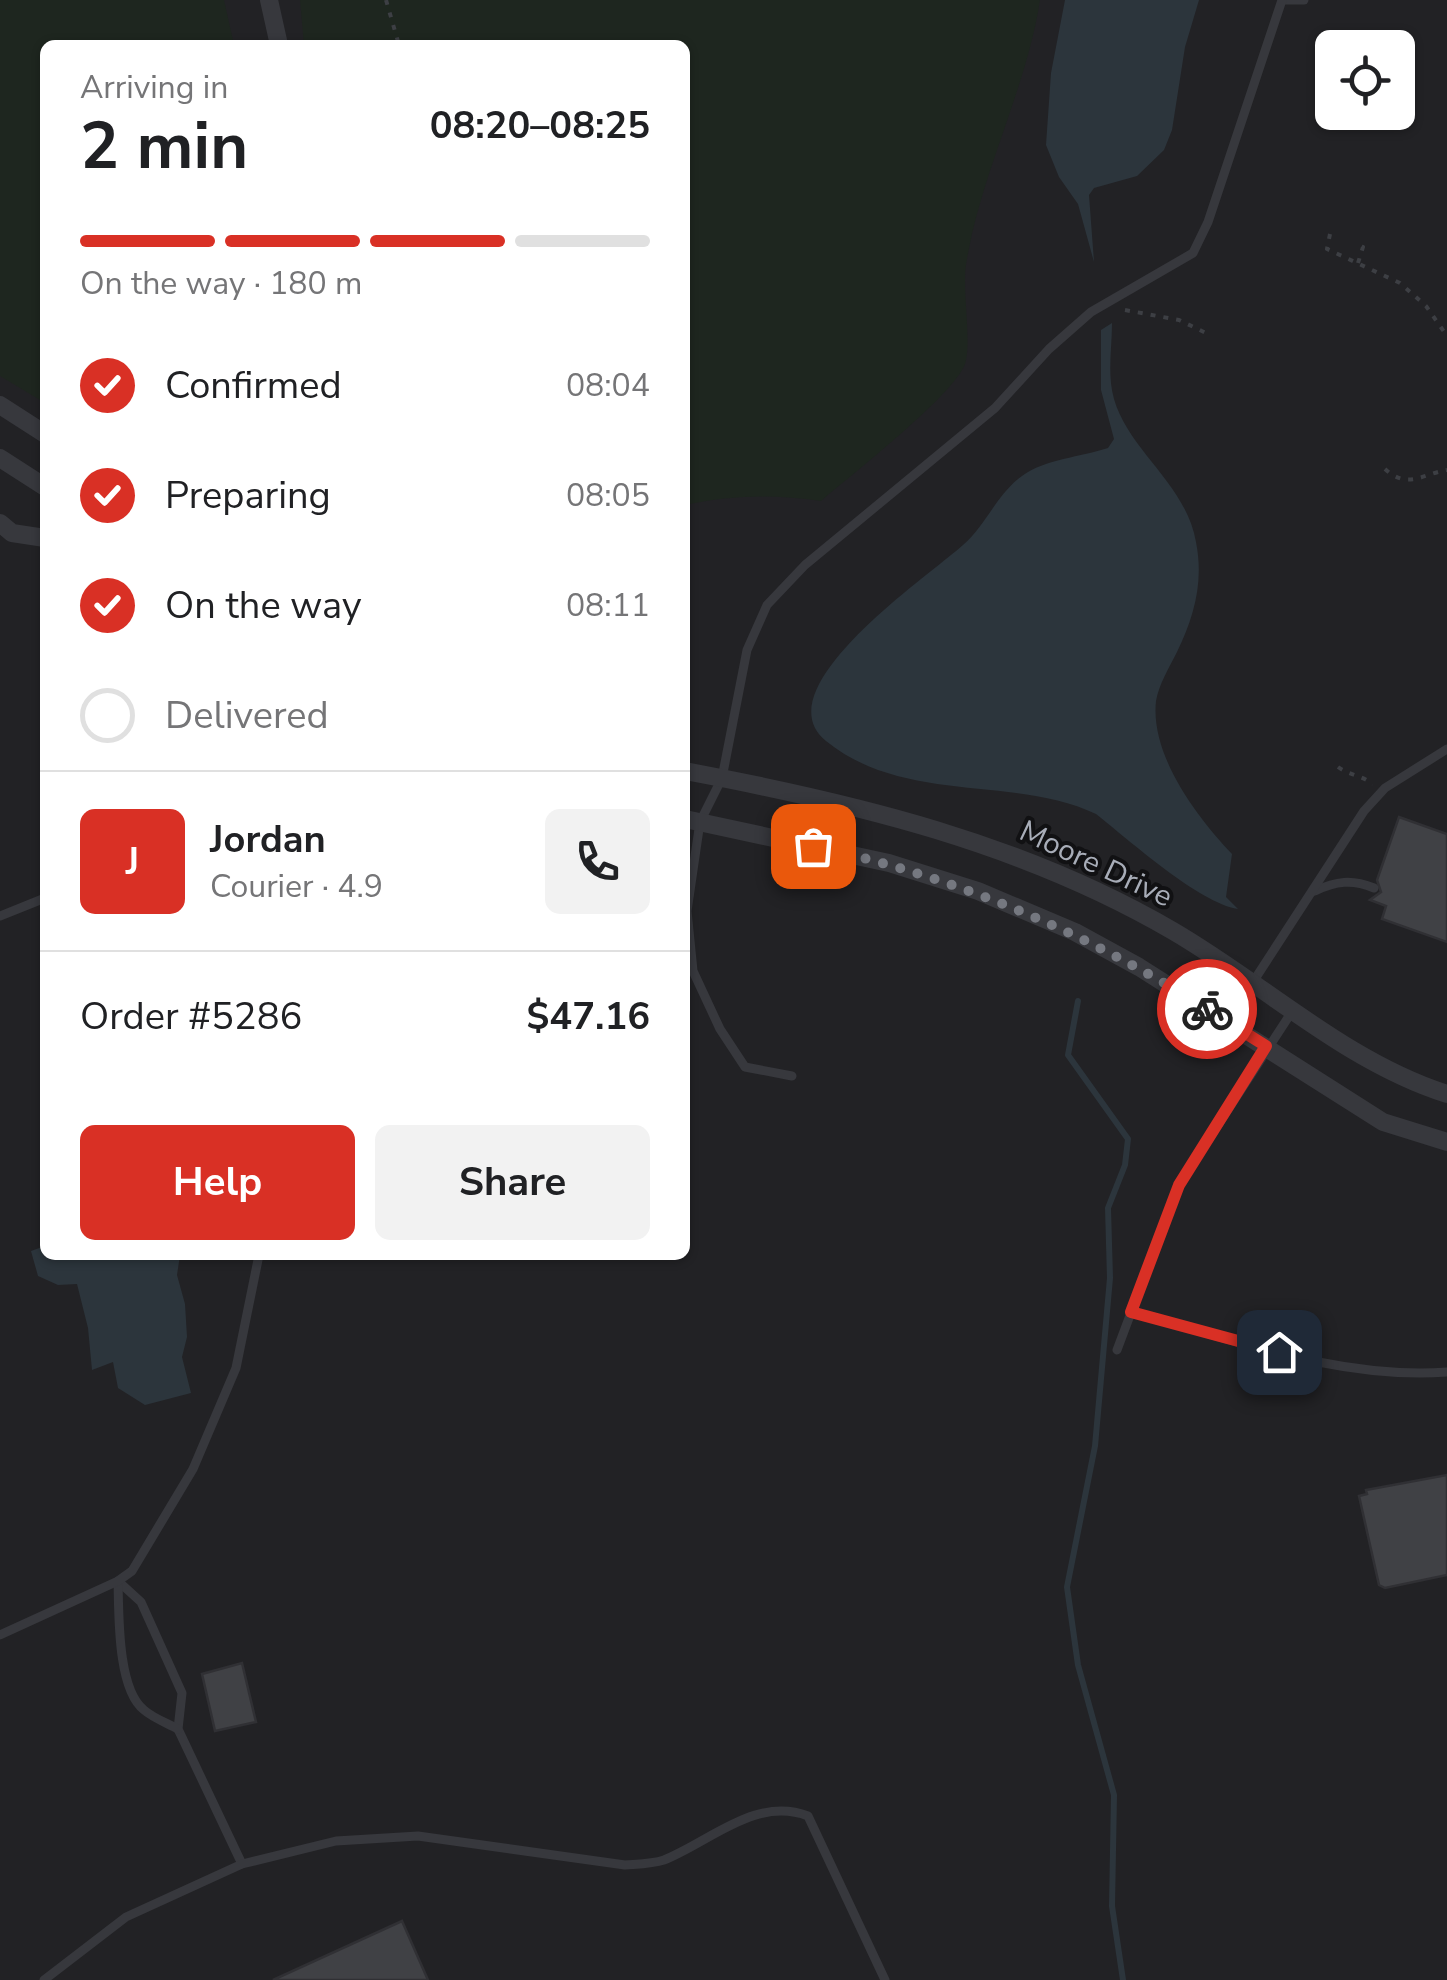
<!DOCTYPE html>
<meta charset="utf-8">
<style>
:root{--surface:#fff;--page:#f2f2f2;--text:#202124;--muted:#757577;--line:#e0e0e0;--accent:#d93025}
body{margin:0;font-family:"Nunito Sans",sans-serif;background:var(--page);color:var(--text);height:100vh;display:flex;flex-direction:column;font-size:38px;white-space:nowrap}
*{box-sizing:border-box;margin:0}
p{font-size:32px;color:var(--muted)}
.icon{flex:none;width:55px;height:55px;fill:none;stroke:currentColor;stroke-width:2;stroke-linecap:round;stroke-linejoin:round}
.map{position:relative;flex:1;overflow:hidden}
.drawer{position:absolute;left:40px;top:40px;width:650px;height:1220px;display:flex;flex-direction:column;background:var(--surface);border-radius:15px;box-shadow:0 2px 8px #0004}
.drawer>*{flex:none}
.tools{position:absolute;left:1315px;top:30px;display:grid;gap:20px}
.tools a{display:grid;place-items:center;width:100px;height:100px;border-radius:15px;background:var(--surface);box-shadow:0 2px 8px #0004;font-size:50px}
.pin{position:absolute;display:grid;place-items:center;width:85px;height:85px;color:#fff;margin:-42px;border-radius:20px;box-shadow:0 5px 15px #0006}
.courier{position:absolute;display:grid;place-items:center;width:100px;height:100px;margin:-50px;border:8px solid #d93025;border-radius:50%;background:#fff;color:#222;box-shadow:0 2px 12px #0007}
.overview em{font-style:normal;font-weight:700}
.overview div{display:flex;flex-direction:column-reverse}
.overview{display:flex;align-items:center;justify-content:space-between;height:170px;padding:0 40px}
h1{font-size:65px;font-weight:700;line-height:75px}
.bar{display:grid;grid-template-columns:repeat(4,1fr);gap:15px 10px;align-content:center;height:120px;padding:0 40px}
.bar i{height:12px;border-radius:8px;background:var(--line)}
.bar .active{background:var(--accent)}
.bar p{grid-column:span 4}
.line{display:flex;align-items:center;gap:25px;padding:0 40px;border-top:2px solid var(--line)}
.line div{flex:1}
.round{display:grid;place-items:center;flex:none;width:105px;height:105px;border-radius:15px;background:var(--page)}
ol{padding:0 40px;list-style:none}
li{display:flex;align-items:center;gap:30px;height:110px}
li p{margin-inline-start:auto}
li .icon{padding:10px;border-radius:50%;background:var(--accent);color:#fff;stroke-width:4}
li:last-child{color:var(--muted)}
li i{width:55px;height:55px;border:5px solid var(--line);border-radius:50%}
.button{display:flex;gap:20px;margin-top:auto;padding:20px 40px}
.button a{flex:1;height:115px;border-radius:15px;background:var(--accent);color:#fff;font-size:40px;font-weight:700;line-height:115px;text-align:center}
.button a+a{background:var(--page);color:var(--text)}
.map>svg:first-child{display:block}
</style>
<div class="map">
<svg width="1447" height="1980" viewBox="0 0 1447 1980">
<rect width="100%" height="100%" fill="#161618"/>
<path fill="#222225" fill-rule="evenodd" d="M0 0H1447V1980H0ZM45 45H685V1255H45ZM1332 48H1398V112H1332Z"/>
<g fill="#1e261f">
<polygon points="0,0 224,0 234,45 45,45 45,403 0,376"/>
<path d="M300 0H1040C1026 91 980 174 966 265 962 290 972 343 965 364 953 396 851 475 821 501 775 494 731 495 685 505V45H304Z"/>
</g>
<g fill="#2c353c">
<polygon points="1065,0 1199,0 1185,47 1172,130 1164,150 1137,176 1094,188 1089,195 1094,262 1078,204 1059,177 1046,145 1051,73"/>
<path d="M1112 323C1112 349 1107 374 1114 399 1129 451 1186 484 1196 542 1204 582 1194 617 1177 652 1169 668 1159 684 1156 701 1150 756 1198 818 1232 854L1226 897 1238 909C1199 903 1129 840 1096 814 1016 775 905 805 826 741 761 689 930 575 963 545 986 525 997 494 1022 476 1045 459 1081 457 1108 448L1114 439 1101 390V330Z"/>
<polygon points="45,1246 45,1255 180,1255 177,1275 185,1304 187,1337 182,1357 191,1393 145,1405 118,1388 113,1362 92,1370 88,1328 77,1284 58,1285 38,1276 31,1251"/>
</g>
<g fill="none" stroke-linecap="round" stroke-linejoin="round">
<polyline stroke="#2c353c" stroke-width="6" points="1078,1001 1068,1055 1128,1139 1125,1165 1108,1208 1110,1278 1095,1446 1067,1587 1078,1665 1114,1795 1112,1906 1123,1980"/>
</g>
<g fill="#404145" stroke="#303034" stroke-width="2.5">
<polygon points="1399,817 1447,834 1447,942 1382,919 1386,906 1370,900 1381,892 1377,880"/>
<polygon points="1447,1475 1447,1575 1385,1588 1379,1585 1359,1496 1367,1494 1366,1490"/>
<polygon points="242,1663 256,1722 215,1731 202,1674"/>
<polygon points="402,1921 428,1980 273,1980"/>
</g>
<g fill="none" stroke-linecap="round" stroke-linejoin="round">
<g stroke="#3d3f44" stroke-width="4" stroke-dasharray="5 8" stroke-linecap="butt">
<polyline points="386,0 399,45"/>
<polyline points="1330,234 1327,249 1400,283 1426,306 1447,336"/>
<polyline points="1358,263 1363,247 1359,246"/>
<polyline points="1125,310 1179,320 1206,333"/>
<path d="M1385 469C1408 490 1422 474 1447 470"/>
<path d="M1338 767C1349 775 1361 775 1373 784"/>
</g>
<g stroke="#37383d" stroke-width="9">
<polyline points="1282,0 1304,0"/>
<path d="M1315 891C1336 881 1352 879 1374 888"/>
<polyline points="0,916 45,898"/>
<polyline points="1227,1022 1364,811 1385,788 1447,749"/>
<polyline points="792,1076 745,1067 720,1029 693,971 687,911 700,822 722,778 747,650 767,605 805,565 995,408 1049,349 1091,312 1193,253 1208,222 1282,0"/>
<path d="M1131 1312C1232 1339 1341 1380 1447 1372"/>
<polyline points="1117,1350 1179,1185 1293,1010"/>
<polyline points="118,1581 141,1602 182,1693 178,1729 242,1864"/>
<path d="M118 1581C119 1613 117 1689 144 1710 153 1718 167 1723 178 1729"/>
<polyline points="0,1635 118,1581 132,1571 193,1469 236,1368 259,1255"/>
<path d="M44 1980 126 1917 242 1864 336 1841 418 1836 625 1865C638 1864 652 1864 664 1860 711 1841 756 1796 808 1816L885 1980"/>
</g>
<g stroke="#37383d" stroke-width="18">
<polyline points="269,0 279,45"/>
<polyline points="0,405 45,434"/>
<polyline points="0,458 45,487"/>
<polyline points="0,523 12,533 45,538"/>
<path d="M685 771C855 803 1022 843 1173 931 1264 984 1346 1062 1447 1094"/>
<polyline points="685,819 889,863 978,891 1075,932 1139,967 1383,1122 1447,1142"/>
</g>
</g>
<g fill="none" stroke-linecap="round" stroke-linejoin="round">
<path stroke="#757880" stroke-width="10" stroke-dasharray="0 18" d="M813 846C956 877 1083 931 1207 1009"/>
<polyline stroke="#d93025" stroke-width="12" points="1207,1009 1266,1046 1179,1185 1131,1312 1279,1352"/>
</g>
<g text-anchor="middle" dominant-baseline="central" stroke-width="8" stroke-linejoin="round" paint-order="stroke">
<g font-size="30" fill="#a8adb8" stroke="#111113">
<text transform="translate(1096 864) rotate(25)">Moore Drive</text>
</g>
</g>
</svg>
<div class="tools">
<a><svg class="icon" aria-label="locate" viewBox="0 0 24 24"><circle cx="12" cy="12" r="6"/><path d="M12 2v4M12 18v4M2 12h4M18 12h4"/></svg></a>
</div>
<div class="pin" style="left:813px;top:846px;background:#ea580c"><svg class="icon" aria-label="bag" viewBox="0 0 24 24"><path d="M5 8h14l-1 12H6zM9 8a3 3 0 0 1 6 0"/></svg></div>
<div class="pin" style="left:1279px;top:1352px;background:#1f2937"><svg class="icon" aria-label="home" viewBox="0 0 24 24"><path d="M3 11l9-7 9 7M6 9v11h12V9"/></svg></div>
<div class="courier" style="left:1207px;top:1009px"><svg class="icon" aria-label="bike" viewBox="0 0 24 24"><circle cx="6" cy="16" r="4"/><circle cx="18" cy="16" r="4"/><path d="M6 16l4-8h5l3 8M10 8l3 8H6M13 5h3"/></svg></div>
<section class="drawer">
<div class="overview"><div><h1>2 min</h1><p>Arriving in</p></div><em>08:20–08:25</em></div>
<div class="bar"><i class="active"></i><i class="active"></i><i class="active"></i><i></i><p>On the way · 180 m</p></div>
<ol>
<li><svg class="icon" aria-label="check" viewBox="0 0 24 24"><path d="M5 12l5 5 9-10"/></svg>Confirmed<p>08:04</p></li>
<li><svg class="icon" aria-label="check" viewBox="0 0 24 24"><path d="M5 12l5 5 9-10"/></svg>Preparing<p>08:05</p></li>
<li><svg class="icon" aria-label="check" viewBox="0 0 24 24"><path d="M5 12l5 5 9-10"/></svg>On the way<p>08:11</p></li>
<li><i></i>Delivered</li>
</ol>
<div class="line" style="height:180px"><b class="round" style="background:var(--accent);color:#fff">J</b><div><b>Jordan</b><p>Courier · 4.9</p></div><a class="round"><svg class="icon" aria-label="phone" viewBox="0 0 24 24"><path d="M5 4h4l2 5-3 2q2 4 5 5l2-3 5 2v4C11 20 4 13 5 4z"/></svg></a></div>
<div class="line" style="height:130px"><div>Order #5286</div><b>$47.16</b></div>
<div class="button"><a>Help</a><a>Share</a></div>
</section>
</div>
